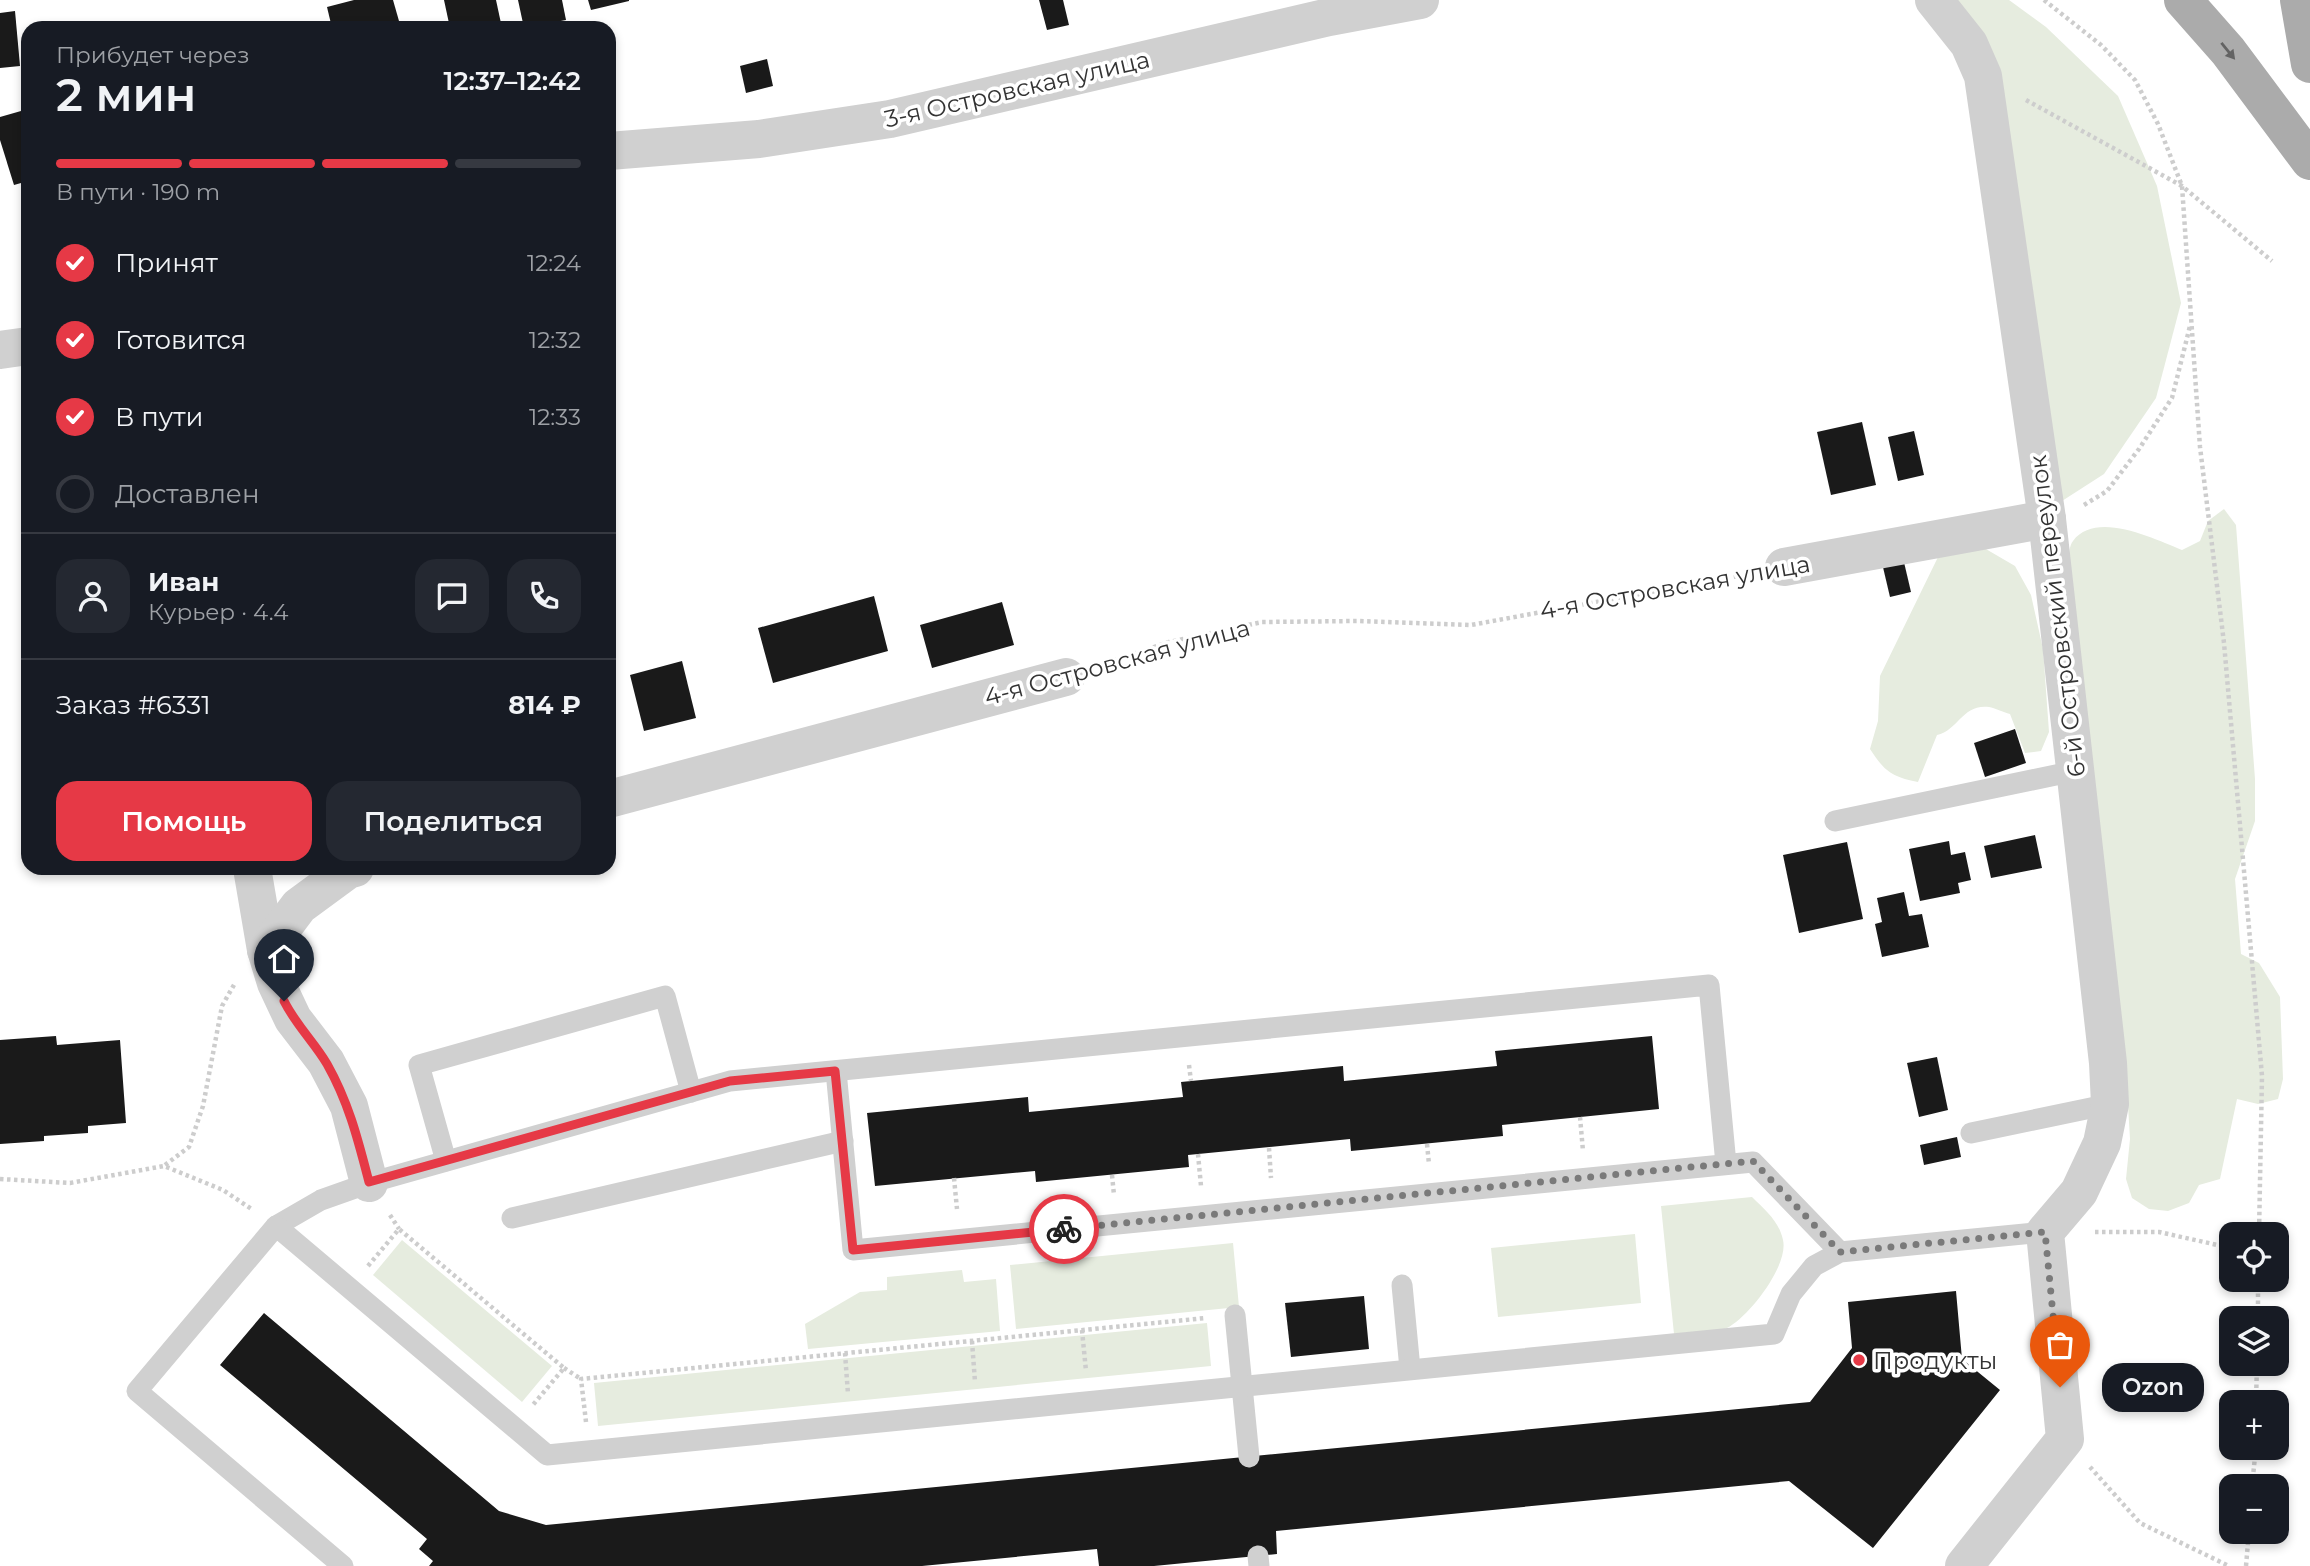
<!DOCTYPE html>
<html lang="ru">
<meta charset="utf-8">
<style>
:root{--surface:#171b24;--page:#242831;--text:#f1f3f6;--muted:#9ea1a6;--line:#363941;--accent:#e63946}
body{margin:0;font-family:Montserrat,sans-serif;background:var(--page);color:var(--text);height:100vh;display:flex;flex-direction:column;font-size:26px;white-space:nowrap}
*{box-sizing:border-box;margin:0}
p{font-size:23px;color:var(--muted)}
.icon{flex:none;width:38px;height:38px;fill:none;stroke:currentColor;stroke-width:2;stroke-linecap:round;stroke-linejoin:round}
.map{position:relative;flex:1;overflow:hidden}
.sheet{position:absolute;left:21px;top:21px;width:595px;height:854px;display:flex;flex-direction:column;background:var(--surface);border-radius:21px;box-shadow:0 4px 10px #0003}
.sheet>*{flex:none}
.buttons{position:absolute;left:2219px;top:1222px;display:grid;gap:14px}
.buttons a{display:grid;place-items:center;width:70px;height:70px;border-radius:14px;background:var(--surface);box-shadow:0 4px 10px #0003;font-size:35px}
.pin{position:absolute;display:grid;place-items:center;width:60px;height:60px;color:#fff;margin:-72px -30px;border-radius:50% 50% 50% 0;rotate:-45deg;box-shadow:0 0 7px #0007}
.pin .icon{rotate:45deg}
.courier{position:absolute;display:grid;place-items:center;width:70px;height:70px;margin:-35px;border:5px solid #e63946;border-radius:50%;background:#fff;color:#222;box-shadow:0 2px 9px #0007}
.bubble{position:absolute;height:49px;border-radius:21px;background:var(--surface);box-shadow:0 4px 10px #0003;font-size:23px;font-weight:600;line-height:49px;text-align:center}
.headline em{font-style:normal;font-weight:600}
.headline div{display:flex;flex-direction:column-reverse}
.headline{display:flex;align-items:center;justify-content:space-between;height:119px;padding:0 35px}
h1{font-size:46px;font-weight:600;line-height:52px}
.bar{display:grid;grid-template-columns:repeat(4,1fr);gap:10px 7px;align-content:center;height:84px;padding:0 35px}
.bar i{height:9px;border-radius:5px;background:var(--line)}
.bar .on{background:var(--accent)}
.bar p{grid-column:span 4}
.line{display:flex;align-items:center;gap:18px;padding:0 35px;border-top:2px solid var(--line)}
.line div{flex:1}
.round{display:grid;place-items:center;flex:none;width:74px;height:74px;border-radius:21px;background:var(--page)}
ol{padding:0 35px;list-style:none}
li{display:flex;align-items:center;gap:21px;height:77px}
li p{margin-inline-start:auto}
li .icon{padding:7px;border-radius:50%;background:var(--accent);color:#fff;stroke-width:4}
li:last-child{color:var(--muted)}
li i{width:38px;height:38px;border:4px solid var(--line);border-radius:50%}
.cta{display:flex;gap:14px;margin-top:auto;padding:14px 35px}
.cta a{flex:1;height:80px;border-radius:21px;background:var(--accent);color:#fff;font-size:28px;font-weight:600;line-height:80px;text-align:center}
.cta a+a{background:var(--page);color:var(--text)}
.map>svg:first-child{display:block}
</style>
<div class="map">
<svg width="2310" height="1566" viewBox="0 0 2310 1566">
<rect width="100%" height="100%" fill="#fff"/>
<g fill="#e6ecdf">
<polygon points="1954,0 2009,0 2046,27 2118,96 2157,186 2181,303 2156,398 2104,474 2062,501"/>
<path d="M2224 509 2236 525 2255 779V821L2235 879 2241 954 2259 963 2280 997 2283 1079 2278 1099 2258 1104 2237 1099 2220 1179 2199 1185 2189 1203 2168 1211 2149 1209 2132 1198 2126 1179 2130 1139 2125 1055 2067 563C2069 556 2069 546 2073 541 2096 510 2154 539 2182 550L2200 541 2208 521Z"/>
<path d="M1979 545 2015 566 2031 595 2043 649 2049 732 2041 751 2025 753 2010 714C2003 712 1995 708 1989 707 1962 704 1959 730 1937 735L1918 782C1892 777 1884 771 1870 749L1878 721 1880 676 1939 555Z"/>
<path d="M1752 1197C1765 1210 1779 1221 1783 1240 1789 1265 1749 1317 1727 1328 1719 1332 1685 1332 1674 1334L1661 1206Z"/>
<polygon points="1635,1234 1641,1303 1498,1317 1491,1248"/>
<polygon points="402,1240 552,1366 522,1402 373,1275"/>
<polygon points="1233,1243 1239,1307 1016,1329 1010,1265"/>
<polygon points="962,1270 964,1282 996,1279 1000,1331 808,1349 805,1324 860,1292 887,1290 887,1277"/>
<polygon points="1207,1323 1211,1366 598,1426 594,1383"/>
</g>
<g fill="#1a1a1a">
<polygon points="354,0 393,0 401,28 332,28 327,7"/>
<polygon points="444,0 496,0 502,28 450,28"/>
<polygon points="518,0 562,0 566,20 524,28"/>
<polygon points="588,0 629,0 629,1 591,10"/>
<polygon points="1039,0 1063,0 1069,25 1047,30"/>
<polygon points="15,11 20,66 0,68 0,13"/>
<polygon points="767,59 773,86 746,93 740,66"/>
<polygon points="28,109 28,181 14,185 0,140 0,117"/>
<polygon points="1862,422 1876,485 1831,495 1817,432"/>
<polygon points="1914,431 1924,475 1898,481 1888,437"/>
<polygon points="1903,558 1911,592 1890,597 1882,563"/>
<polygon points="874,596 888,651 773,683 758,628"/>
<polygon points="1002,602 1014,645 932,668 920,625"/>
<polygon points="682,661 696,718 644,731 630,675"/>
<polygon points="2015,729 2026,763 1985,777 1974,743"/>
<polygon points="2035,835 2042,868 1991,878 1984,846"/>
<polygon points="1949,841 1951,855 1965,852 1971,880 1958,883 1960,893 1920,901 1909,849"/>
<polygon points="1847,842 1863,919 1799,933 1783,855"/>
<polygon points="1904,892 1909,916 1922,914 1929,947 1882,957 1875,924 1882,922 1877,898"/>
<polygon points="56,1036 57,1045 120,1040 126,1123 88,1126 88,1133 44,1136 44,1141 0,1144 0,1040"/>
<polygon points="1652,1036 1659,1109 1502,1125 1503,1136 1351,1151 1350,1139 1188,1155 1189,1167 1036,1182 1035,1171 875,1186 867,1113 1028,1097 1029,1112 1183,1097 1181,1082 1343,1066 1344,1081 1497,1066 1495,1051"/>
<polygon points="1937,1057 1948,1110 1919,1117 1907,1063"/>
<polygon points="1957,1137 1961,1157 1924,1165 1920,1145"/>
<polygon points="1956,1291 1962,1359 2000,1390 1873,1548 1789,1481 1276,1531 1277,1554 1154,1566 1099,1566 1097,1549 922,1566 429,1566 433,1561 419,1549 427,1539 220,1365 264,1313 499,1511 546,1525 1810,1402 1852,1348 1848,1302"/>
<polygon points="1364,1296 1369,1349 1291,1357 1285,1303"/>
</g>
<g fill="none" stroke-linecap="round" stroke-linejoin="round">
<g stroke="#cdcdcd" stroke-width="4.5" stroke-dasharray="3.5 3.5" stroke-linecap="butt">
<polyline points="2044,0 2101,45 2135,80 2158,124 2182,186 2200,447 2224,643 2262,1076 2259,1234"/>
<polyline points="2026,100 2182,186 2272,261"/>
<polyline points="2084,505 2107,491 2139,449 2172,398 2190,326"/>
<polyline points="1100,665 1169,642 1262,622 1358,621 1471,625 1749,574"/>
<polyline points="1189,1065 1191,1081"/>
<polyline points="1580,1117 1583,1151"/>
<polyline points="1427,1144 1429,1164"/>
<polyline points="1269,1148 1271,1178"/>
<polyline points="1198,1154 1201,1186"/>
<polyline points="165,1165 189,1147 203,1106 222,1006 235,983"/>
<polyline points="1112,1175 1114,1195"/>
<polyline points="954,1178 957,1209"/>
<polyline points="0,1179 70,1183 164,1166 223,1190 253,1210"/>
<polyline points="390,1215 399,1229"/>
<polyline points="2095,1232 2159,1232 2231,1248"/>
<polyline points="368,1266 399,1229 564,1368 532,1406"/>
<polyline points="2258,1318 2258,1279"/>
<polyline points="1082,1330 1086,1371"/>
<polyline points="972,1341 975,1382"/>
<polyline points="845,1353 848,1394"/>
<polyline points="564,1368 581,1379"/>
<polyline points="2256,1402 2257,1363"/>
<polyline points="586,1422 581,1379 1206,1318"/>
<polyline points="2090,1467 2140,1523 2229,1566"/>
<polyline points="2252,1486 2256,1447"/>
<polyline points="2246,1566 2249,1531"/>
</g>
<g stroke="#d0d0d0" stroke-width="21">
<polyline points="1835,821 2075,771"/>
<polyline points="836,1071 853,1250 1753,1162 1840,1252"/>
<polyline points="1971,1133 2110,1104"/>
<polyline points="446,1161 419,1065 665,996 691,1092"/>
<polyline points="512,1218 843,1141"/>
<polyline points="276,1226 321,1200 369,1183 730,1081 1709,985 1726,1164"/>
<polyline points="1402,1285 1410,1369"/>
<polyline points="1235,1315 1249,1457"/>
<polyline points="1258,1556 1259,1566"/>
<polyline points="343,1566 137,1391 276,1226 547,1455 1774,1334 1791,1294 1814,1266 1840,1252 2045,1232"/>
</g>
<g stroke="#d0d0d0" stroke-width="38">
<polyline points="1934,0 1969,44 1983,76 2047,519 2108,1063 2110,1104 2102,1143 2079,1192 2045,1232 2065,1439 1964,1566"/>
<polyline points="609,151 759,139 890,119 1329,17 1420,0"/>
<polyline points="0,350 28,346"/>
<polyline points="1784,567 2047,519"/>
<polyline points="609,799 1066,677"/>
<polyline points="252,868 266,950 276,983 293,1019 326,1062 349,1106 369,1183"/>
<polyline points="266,950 299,906 348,870 355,868"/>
</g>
<g stroke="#ababab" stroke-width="38">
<polyline points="2183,0 2228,51 2310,161"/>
<polyline points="2299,0 2310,64"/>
</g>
</g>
<defs><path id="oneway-solid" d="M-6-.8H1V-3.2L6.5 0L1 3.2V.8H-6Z" transform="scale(1.75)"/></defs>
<use fill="#636363" href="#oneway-solid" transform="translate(2228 51) rotate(51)"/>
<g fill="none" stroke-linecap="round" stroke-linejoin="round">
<polyline stroke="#7a7a7a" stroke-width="7" stroke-dasharray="0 12.6" points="1064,1229 1753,1161 1840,1252 2045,1232 2060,1387"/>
<path stroke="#e63946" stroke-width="9" d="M284 1001C296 1025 314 1042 327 1064 349 1103 358 1140 369 1182L730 1081 835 1071 853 1250 1064 1229"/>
</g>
<circle fill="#e63946" stroke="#fff" stroke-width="2.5" cx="1859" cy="1360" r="7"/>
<g text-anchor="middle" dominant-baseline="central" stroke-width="7" stroke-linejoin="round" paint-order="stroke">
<g font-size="24" fill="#333" stroke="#fff">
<text transform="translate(1017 89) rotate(-13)">3-я Островская улица</text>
<text transform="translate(1675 587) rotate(-10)">4-я Островская улица</text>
<text transform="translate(2057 616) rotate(-97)">6-й Островский переулок</text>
<text transform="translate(1117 662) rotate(-15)">4-я Островская улица</text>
</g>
<g font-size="24" fill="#333" stroke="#fff" text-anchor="start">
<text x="1873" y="1360">Продукты</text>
</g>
</g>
</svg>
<div class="buttons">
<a><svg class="icon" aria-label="locate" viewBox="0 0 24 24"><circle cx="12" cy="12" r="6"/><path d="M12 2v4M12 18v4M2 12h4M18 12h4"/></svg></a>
<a><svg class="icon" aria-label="layers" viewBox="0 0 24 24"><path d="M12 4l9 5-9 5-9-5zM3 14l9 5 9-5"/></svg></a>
<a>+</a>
<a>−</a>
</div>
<div class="pin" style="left:2060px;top:1387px;background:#ea580c"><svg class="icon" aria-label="bag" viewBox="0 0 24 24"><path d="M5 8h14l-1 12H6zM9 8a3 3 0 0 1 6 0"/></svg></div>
<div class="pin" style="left:284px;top:1001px;background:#1f2937"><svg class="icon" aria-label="home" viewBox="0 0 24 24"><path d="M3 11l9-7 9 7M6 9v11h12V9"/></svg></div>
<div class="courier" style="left:1064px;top:1229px"><svg class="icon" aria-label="bike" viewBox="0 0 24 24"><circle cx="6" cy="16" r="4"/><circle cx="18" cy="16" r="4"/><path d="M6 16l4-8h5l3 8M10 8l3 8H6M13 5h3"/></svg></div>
<div class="bubble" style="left:2102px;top:1363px;width:102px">Ozon</div>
<section class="sheet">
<div class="headline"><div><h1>2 мин</h1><p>Прибудет через</p></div><em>12:37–12:42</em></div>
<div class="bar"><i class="on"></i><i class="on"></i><i class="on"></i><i></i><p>В пути · 190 m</p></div>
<ol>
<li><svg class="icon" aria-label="check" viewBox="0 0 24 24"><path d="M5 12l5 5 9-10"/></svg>Принят<p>12:24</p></li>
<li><svg class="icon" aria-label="check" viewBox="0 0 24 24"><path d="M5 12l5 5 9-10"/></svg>Готовится<p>12:32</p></li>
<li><svg class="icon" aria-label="check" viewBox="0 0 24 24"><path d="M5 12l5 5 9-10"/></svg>В пути<p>12:33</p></li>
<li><i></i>Доставлен</li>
</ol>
<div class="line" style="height:126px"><a class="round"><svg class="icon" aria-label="person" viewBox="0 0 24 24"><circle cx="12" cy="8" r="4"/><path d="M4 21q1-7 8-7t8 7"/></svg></a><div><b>Иван</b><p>Курьер · 4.4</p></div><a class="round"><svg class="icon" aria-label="chat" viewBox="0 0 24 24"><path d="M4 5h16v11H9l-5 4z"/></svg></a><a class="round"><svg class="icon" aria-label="phone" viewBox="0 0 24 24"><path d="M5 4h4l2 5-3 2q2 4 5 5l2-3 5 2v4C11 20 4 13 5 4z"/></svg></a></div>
<div class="line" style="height:91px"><div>Заказ #6331</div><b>814 ₽</b></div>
<div class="cta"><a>Помощь</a><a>Поделиться</a></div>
</section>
</div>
